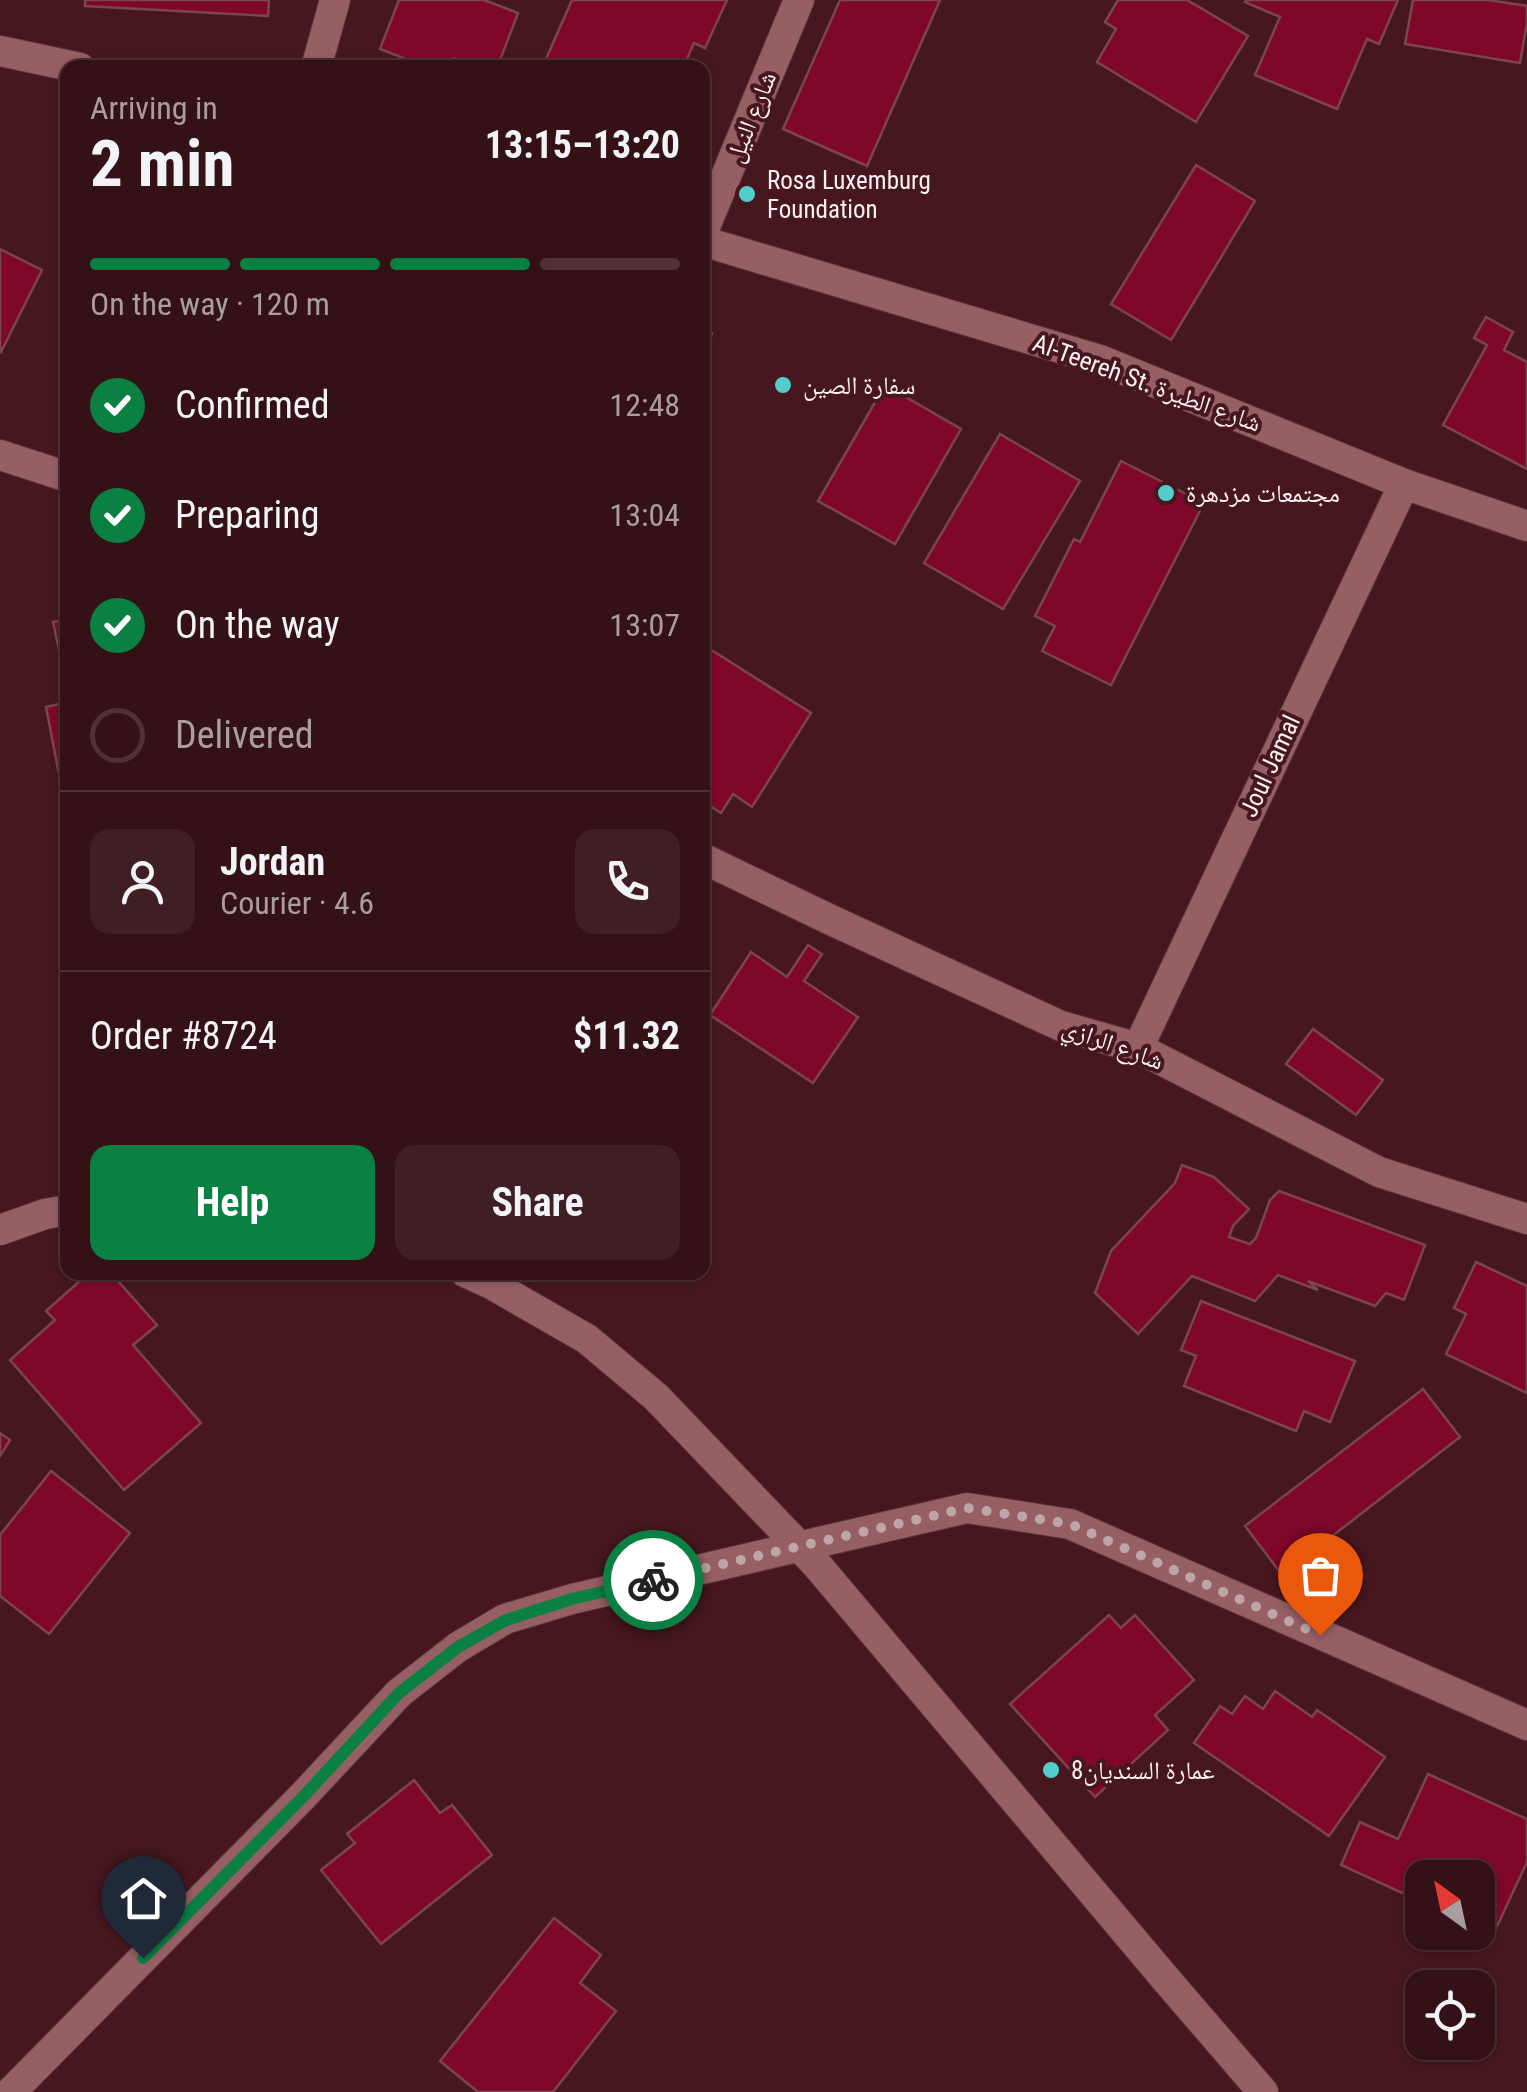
<!DOCTYPE html>
<meta charset="utf-8">
<style>
:root{--surface:#341116;--page:#3f1f23;--text:#f1f3f6;--muted:#a99da1;--line:#4e3135;--accent:#0b8043}
body{margin:0;font-family:"Roboto Condensed","Noto Naskh Arabic",sans-serif;background:var(--page);color:var(--text);height:100vh;display:flex;flex-direction:column;font-size:38px;white-space:nowrap}
*{box-sizing:border-box;margin:0}
p{font-size:32px;color:var(--muted)}
.icon{flex:none;width:55px;height:55px;fill:none;stroke:currentColor;stroke-width:2;stroke-linecap:round;stroke-linejoin:round}
.map{position:relative;flex:1;overflow:hidden}
.drawer{position:absolute;left:60px;top:60px;width:650px;height:1220px;display:flex;flex-direction:column;background:var(--surface);border-radius:20px;box-shadow:0 2px 8px #0004,0 0 0 2px var(--line)}
.drawer>*{flex:none}
.needle{width:65px;rotate:327deg}
.controls{position:absolute;left:1405px;top:1860px;display:grid;gap:20px}
.controls a{display:grid;place-items:center;width:90px;height:90px;border-radius:20px;background:var(--surface);box-shadow:0 2px 8px #0004,0 0 0 2px var(--line);font-size:50px}
.pin{position:absolute;display:grid;place-items:center;width:85px;height:85px;color:#fff;margin:-102px -42px;border-radius:50% 50% 50% 0;rotate:-45deg;box-shadow:0 0 10px #0007}
.pin .icon{rotate:45deg}
.courier{position:absolute;display:grid;place-items:center;width:100px;height:100px;margin:-50px;border:8px solid #0b8043;border-radius:50%;background:#fff;color:#222;box-shadow:0 2px 12px #0007}
.overview em{font-style:normal;font-weight:700}
.overview div{display:flex;flex-direction:column-reverse}
.overview{display:flex;align-items:center;justify-content:space-between;height:170px;padding:0 30px}
h1{font-size:65px;font-weight:700;line-height:75px}
.bar{display:grid;grid-template-columns:repeat(4,1fr);gap:15px 10px;align-content:center;height:120px;padding:0 30px}
.bar i{height:12px;border-radius:8px;background:var(--line)}
.bar .active{background:var(--accent)}
.bar p{grid-column:span 4}
.line{display:flex;align-items:center;gap:25px;padding:0 30px;border-top:2px solid var(--line)}
.line div{flex:1}
.round{display:grid;place-items:center;flex:none;width:105px;height:105px;border-radius:20px;background:var(--page)}
ol{padding:0 30px;list-style:none}
li{display:flex;align-items:center;gap:30px;height:110px}
li p{margin-inline-start:auto}
li .icon{padding:10px;border-radius:50%;background:var(--accent);color:#fff;stroke-width:4}
li:last-child{color:var(--muted)}
li i{width:55px;height:55px;border:5px solid var(--line);border-radius:50%}
.button{display:flex;gap:20px;margin-top:auto;padding:20px 30px}
.button a{flex:1;height:115px;border-radius:20px;background:var(--accent);color:#fff;font-size:40px;font-weight:700;line-height:115px;text-align:center}
.button a+a{background:var(--page);color:var(--text)}
.map>svg:first-child{display:block}
</style>
<div class="map">
<svg width="1527" height="2092" viewBox="0 0 1527 2092">
<rect width="100%" height="100%" fill="#46171e"/>
<g fill="#7f072a" stroke="#7a464b" stroke-width="2.5">
<polygon points="85,0 269,0 268,16 85,6"/>
<polygon points="399,0 484,0 518,13 497,68 479,68 454,58 450,68 429,68 380,49"/>
<polygon points="572,0 727,0 705,48 694,43 683,68 542,68"/>
<polygon points="840,0 940,0 867,166 783,129"/>
<polygon points="1118,0 1187,0 1248,36 1196,122 1097,62 1116,29 1105,22"/>
<polygon points="1246,0 1398,0 1379,44 1367,39 1337,109 1255,75 1280,17 1245,2"/>
<polygon points="1413,0 1488,0 1527,6 1527,22 1520,63 1405,44"/>
<polygon points="1196,165 1255,201 1171,340 1111,304"/>
<polygon points="0,249 42,270 1,352 0,351"/>
<polygon points="1486,317 1513,332 1504,350 1527,362 1527,469 1443,425 1487,345 1474,338"/>
<polygon points="702,330 712,333 702,366"/>
<polygon points="885,385 961,429 895,544 818,501"/>
<polygon points="1000,434 1080,481 1003,609 924,563"/>
<polygon points="1121,461 1204,503 1111,685 1042,651 1055,626 1035,616 1074,539 1080,542"/>
<polygon points="68,619 68,692 53,622"/>
<polygon points="702,644 811,713 752,807 733,794 721,813 702,801"/>
<polygon points="68,702 68,773 59,774 46,707"/>
<polygon points="808,945 822,954 804,981 858,1017 813,1083 710,1015 751,952 787,977"/>
<polygon points="1313,1029 1383,1080 1356,1115 1286,1064"/>
<polygon points="1182,1165 1214,1177 1249,1209 1233,1226 1229,1237 1250,1244 1256,1238 1270,1200 1279,1191 1425,1245 1404,1300 1386,1293 1375,1306 1308,1281 1318,1290 1278,1275 1255,1301 1192,1276 1138,1334 1095,1293 1111,1251 1175,1183"/>
<polygon points="1476,1262 1527,1286 1527,1393 1446,1354 1466,1314 1454,1308"/>
<polygon points="90,1272 110,1272 157,1325 133,1345 201,1423 124,1490 10,1360 55,1320 46,1311"/>
<polygon points="1201,1301 1355,1361 1330,1422 1304,1411 1296,1431 1184,1386 1196,1356 1181,1350"/>
<polygon points="1423,1389 1460,1437 1282,1575 1245,1526"/>
<polygon points="0,1433 10,1440 0,1456"/>
<polygon points="51,1471 130,1533 49,1634 0,1596 0,1535"/>
<polygon points="1109,1615 1121,1628 1135,1615 1194,1680 1155,1715 1168,1730 1095,1797 1010,1704"/>
<polygon points="1275,1691 1312,1717 1317,1710 1385,1757 1329,1836 1194,1743 1220,1706 1232,1714 1245,1696 1263,1709"/>
<polygon points="1428,1774 1527,1819 1527,1862 1493,1935 1478,1928 1478,1878 1422,1878 1422,1902 1341,1865 1360,1822 1398,1839"/>
<polygon points="414,1780 440,1813 452,1805 492,1855 381,1944 321,1870 355,1843 347,1834"/>
<polygon points="554,1918 601,1955 580,1983 616,2011 553,2092 478,2092 440,2061"/>
</g>
<g fill="none" stroke-linecap="round" stroke-linejoin="round">
<defs>
<g id="minor">
<polyline points="316,68 335,0"/>
<polyline points="702,234 799,0"/>
<polyline points="0,455 68,477"/>
<polyline points="702,858 831,920 1061,1026 1138,1048 1379,1172 1527,1219"/>
<polyline points="1138,1048 1404,484"/>
<polyline points="0,1230 45,1214 68,1210"/>
<polyline points="465,1272 493,1285 587,1339 656,1397 817,1565 1164,1977 1263,2092"/>
<polyline points="11,2092 301,1798 399,1693 458,1647 505,1619 572,1599 967,1508 1070,1524 1527,1725"/>
</g>
<g id="secondary">
<polyline points="0,51 80,68"/>
<polyline points="702,241 1100,360 1404,484 1527,526"/>
</g>
</defs>
<use href="#minor" stroke="#59353b" stroke-width="32"/>
<use href="#secondary" stroke="#59353b" stroke-width="32"/>
<use href="#minor" stroke="#965f64" stroke-width="30"/>
<use href="#secondary" stroke="#965f64" stroke-width="30"/>
</g>
<g fill="none" stroke-linecap="round" stroke-linejoin="round">
<polyline stroke="#bea5a7" stroke-width="10" stroke-dasharray="0 18" points="653,1580 967,1508 1070,1524 1320,1635"/>
<polyline stroke="#0b8043" stroke-width="12" points="143,1958 302,1798 399,1693 458,1647 506,1620 572,1599 653,1580"/>
</g>
<g fill="#52cdcc" stroke="#46171e" stroke-width="4">
<circle cx="747" cy="194" r="10"/>
<circle cx="783" cy="385" r="10"/>
<circle cx="1166" cy="493" r="10"/>
<circle cx="1051" cy="1770" r="10"/>
</g>
<g text-anchor="middle" dominant-baseline="central" stroke-width="8" stroke-linejoin="round" paint-order="stroke">
<g font-size="25" fill="#fef1f1" stroke="#46171e">
<text transform="translate(751 117) rotate(-68)">شارع النيل</text>
<text transform="translate(1147 383) rotate(20)">Al-Teereh St. شارع الطيرة</text>
<text transform="translate(1270 766) rotate(-65)">Joul Jamal</text>
<text transform="translate(1113 1044) rotate(20)">شارع الرازي</text>
</g>
<g font-size="25" fill="#fef1f1" stroke="#46171e" text-anchor="start">
<text x="767" y="180">Rosa Luxemburg<tspan x="767" dy="29">Foundation</tspan></text>
<text x="803" y="385">سفارة الصين</text>
<text x="1186" y="493">مجتمعات مزدهرة</text>
<text x="1071" y="1770">عمارة السنديان8</text>
</g>
</g>
</svg>
<div class="controls">
<a><svg class="needle" viewBox="-14 -14 28 28"><path d="M0-13l5 13h-10z" fill="#e53935"/><path d="M0 13l5-13h-10z" fill="#a99da1"/></svg></a>
<a><svg class="icon" aria-label="locate" viewBox="0 0 24 24"><circle cx="12" cy="12" r="6"/><path d="M12 2v4M12 18v4M2 12h4M18 12h4"/></svg></a>
</div>
<div class="pin" style="left:1320px;top:1635px;background:#ea580c"><svg class="icon" aria-label="bag" viewBox="0 0 24 24"><path d="M5 8h14l-1 12H6zM9 8a3 3 0 0 1 6 0"/></svg></div>
<div class="pin" style="left:143px;top:1958px;background:#1f2937"><svg class="icon" aria-label="home" viewBox="0 0 24 24"><path d="M3 11l9-7 9 7M6 9v11h12V9"/></svg></div>
<div class="courier" style="left:653px;top:1580px"><svg class="icon" aria-label="bike" viewBox="0 0 24 24"><circle cx="6" cy="16" r="4"/><circle cx="18" cy="16" r="4"/><path d="M6 16l4-8h5l3 8M10 8l3 8H6M13 5h3"/></svg></div>
<section class="drawer">
<div class="overview"><div><h1>2 min</h1><p>Arriving in</p></div><em>13:15–13:20</em></div>
<div class="bar"><i class="active"></i><i class="active"></i><i class="active"></i><i></i><p>On the way · 120 m</p></div>
<ol>
<li><svg class="icon" aria-label="check" viewBox="0 0 24 24"><path d="M5 12l5 5 9-10"/></svg>Confirmed<p>12:48</p></li>
<li><svg class="icon" aria-label="check" viewBox="0 0 24 24"><path d="M5 12l5 5 9-10"/></svg>Preparing<p>13:04</p></li>
<li><svg class="icon" aria-label="check" viewBox="0 0 24 24"><path d="M5 12l5 5 9-10"/></svg>On the way<p>13:07</p></li>
<li><i></i>Delivered</li>
</ol>
<div class="line" style="height:180px"><a class="round"><svg class="icon" aria-label="person" viewBox="0 0 24 24"><circle cx="12" cy="8" r="4"/><path d="M4 21q1-7 8-7t8 7"/></svg></a><div><b>Jordan</b><p>Courier · 4.6</p></div><a class="round"><svg class="icon" aria-label="phone" viewBox="0 0 24 24"><path d="M5 4h4l2 5-3 2q2 4 5 5l2-3 5 2v4C11 20 4 13 5 4z"/></svg></a></div>
<div class="line" style="height:130px"><div>Order #8724</div><b>$11.32</b></div>
<div class="button"><a>Help</a><a>Share</a></div>
</section>
</div>
